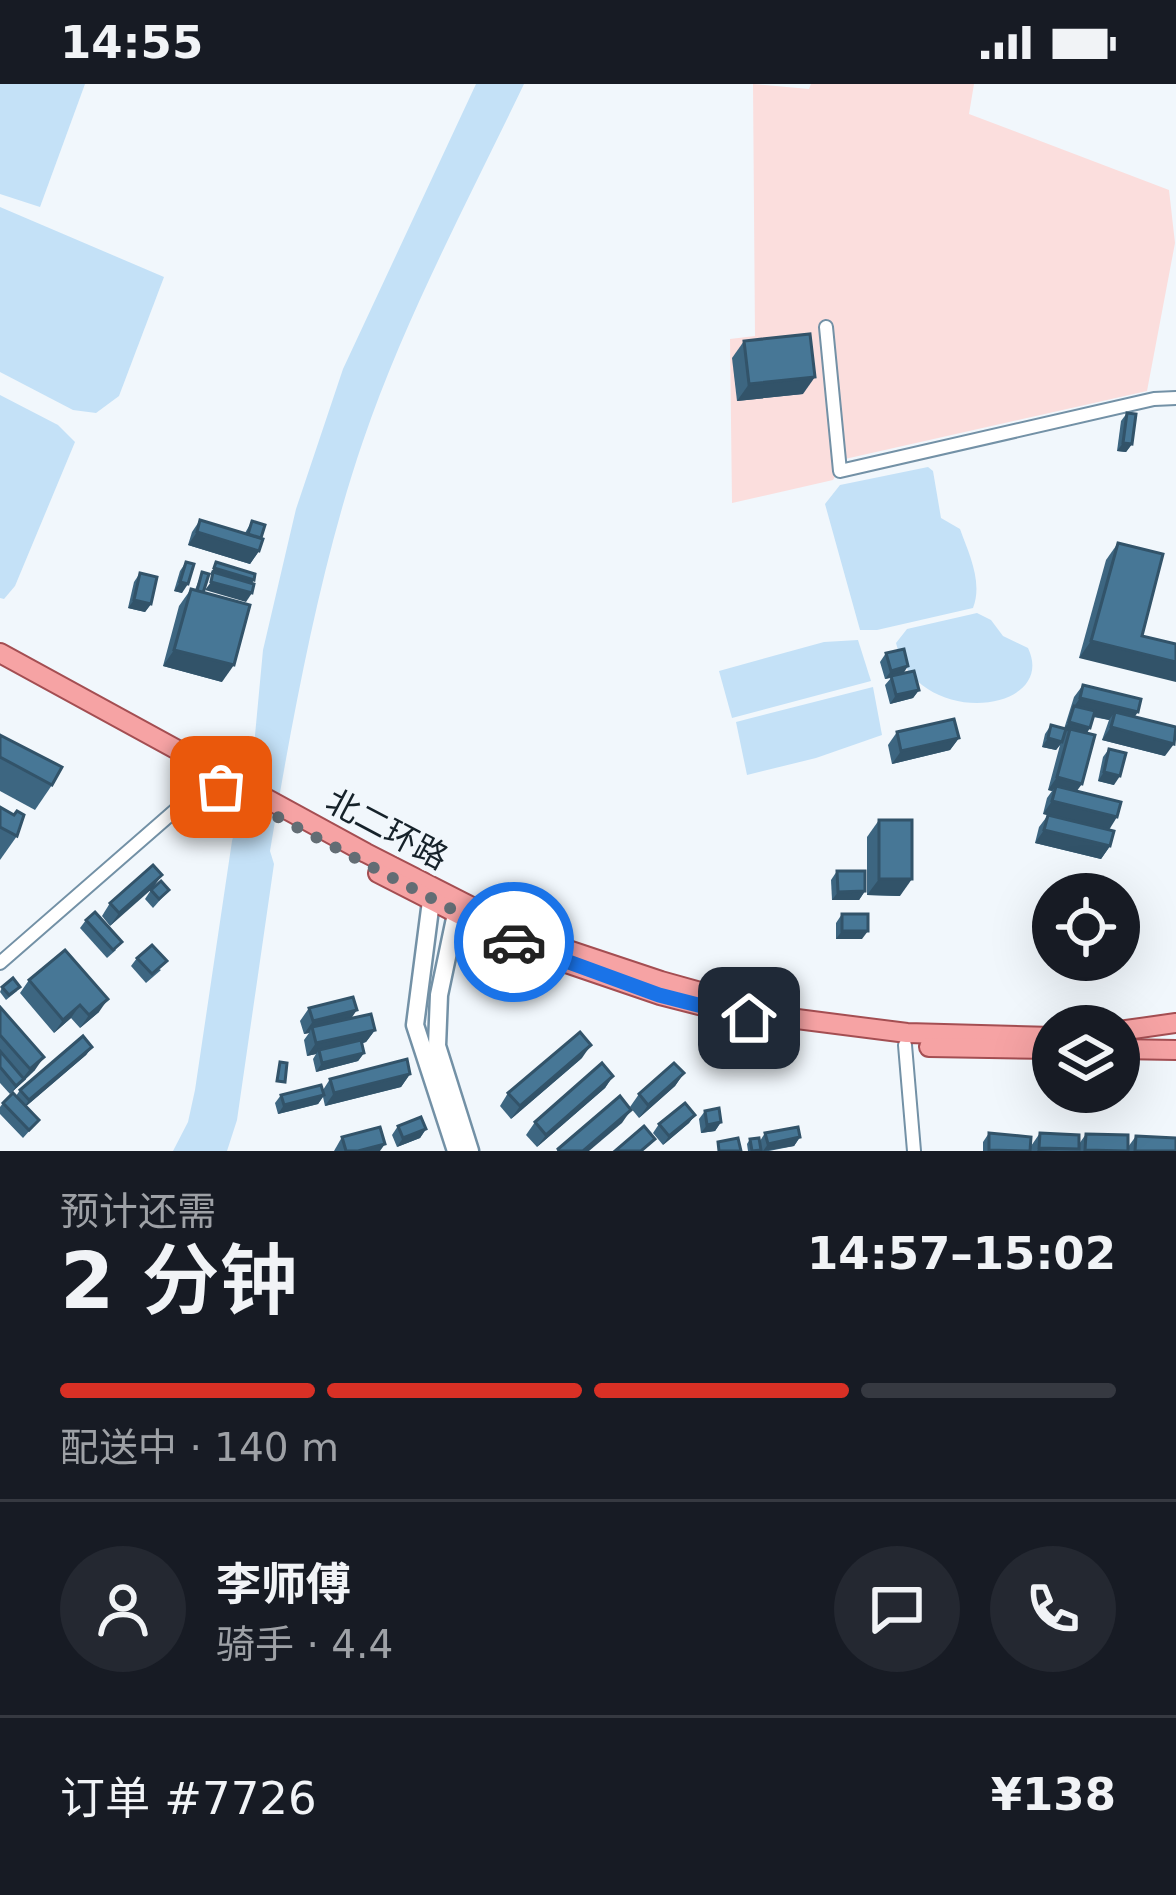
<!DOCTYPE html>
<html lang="zh">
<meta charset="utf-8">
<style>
:root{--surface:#171b24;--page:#242831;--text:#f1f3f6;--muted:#9ea1a6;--line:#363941;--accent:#d93025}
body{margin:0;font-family:"DejaVu Sans","Noto Sans SC",sans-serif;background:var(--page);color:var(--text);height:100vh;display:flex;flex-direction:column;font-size:45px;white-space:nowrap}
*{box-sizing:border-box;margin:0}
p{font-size:39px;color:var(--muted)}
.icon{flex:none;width:66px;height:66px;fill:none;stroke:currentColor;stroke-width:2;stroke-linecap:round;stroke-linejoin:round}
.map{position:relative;height:1067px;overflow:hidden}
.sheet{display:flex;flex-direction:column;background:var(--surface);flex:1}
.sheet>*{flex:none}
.buttons{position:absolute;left:1032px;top:789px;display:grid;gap:24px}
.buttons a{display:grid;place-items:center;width:108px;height:108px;border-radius:50%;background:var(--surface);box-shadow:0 12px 48px #0002;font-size:60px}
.pin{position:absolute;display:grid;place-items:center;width:102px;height:102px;color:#fff;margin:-51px;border-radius:24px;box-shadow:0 6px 18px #0006}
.courier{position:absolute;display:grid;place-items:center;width:120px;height:120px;margin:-60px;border:9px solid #1a73e8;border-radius:50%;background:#fff;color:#222;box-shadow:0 3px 15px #0007}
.head em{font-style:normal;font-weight:600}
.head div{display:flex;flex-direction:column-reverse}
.head{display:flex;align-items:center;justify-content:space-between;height:204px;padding:0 60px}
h1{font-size:78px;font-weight:600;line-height:90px}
.bar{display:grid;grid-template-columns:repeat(4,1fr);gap:18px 12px;align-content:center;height:144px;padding:0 60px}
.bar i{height:15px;border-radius:9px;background:var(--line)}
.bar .selected{background:var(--accent)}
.bar p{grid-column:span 4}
.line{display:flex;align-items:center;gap:30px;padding:0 60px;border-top:3px solid var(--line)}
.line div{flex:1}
.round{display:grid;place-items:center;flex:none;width:126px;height:126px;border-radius:63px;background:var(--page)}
.status{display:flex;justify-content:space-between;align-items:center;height:84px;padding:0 60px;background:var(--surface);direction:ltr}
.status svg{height:33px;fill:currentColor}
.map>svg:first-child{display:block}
</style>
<div class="status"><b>14:55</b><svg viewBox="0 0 49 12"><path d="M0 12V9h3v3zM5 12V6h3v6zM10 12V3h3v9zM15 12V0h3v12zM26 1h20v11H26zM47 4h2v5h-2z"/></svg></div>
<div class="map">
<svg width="1176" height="1067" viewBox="0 0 1176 1067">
<rect width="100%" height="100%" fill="#f1f7fc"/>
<polygon fill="#fbdedd" points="753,0 809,5 811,0 974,0 969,30 1169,106 1175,159 1147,307 845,375 833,396 732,419 730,255 755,252"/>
<g fill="#c4e1f7">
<polygon points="0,0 85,0 40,123 0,110"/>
<path d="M476 0H524C468 117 405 234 363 357 320 482 292 636 270 767L274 780 237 1036 227 1067H173L188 1038 195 1006 232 757 252 683 263 566 296 425 343 285Z"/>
<polygon points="0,123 164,193 119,312 96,329 73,326 0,288"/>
<polygon points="0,311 58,341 75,358 15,502 4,515 0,514"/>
<path d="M928 383 933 387 941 434 960 445C969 470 983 498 973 524L877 546H860L825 420 840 401Z"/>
<path d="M977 529 991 536 1003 552 1028 564C1059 629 916 647 896 559L907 545Z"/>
<polygon points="858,556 871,597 732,634 719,587 824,558"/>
<polygon points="873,603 882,651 816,674 747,691 736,638"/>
</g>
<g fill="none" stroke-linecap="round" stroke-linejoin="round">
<defs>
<g id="minor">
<polyline points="826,243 840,387 1154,315 1176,314"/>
<polyline points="0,879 179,723 203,693"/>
<polyline points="905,961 914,1067"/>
</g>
<g id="secondary">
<polyline points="431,817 415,941 456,1067"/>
<polyline points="456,830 439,911 437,962 470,1067"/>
</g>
<g id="primary">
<polyline points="0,569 366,769 535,855 661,897 797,935 907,949 1053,953"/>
<polyline points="378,789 531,867 660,911 730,929"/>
<polyline points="1119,947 1176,939"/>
<polyline points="929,963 1053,965"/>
<polyline points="1119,965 1176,966"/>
</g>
</defs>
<use href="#minor" stroke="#7391a6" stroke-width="16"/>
<use href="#secondary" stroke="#7391a6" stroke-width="21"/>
<use href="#primary" stroke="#a44e52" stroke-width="22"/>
<use href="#minor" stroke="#fff" stroke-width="12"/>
<use href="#secondary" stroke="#fff" stroke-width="16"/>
<use href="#primary" stroke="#f6a3a4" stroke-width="18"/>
</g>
<g fill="#3d6681">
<polygon points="744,257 803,310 737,317 732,274"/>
<polygon points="1127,329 1132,360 1126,368 1117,367 1121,337"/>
<polygon points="200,436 245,449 252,437 259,467 250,480 188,461 192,448"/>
<polygon points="1118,459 1142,552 1079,574 1106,476"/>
<polygon points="186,478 182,509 174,507 180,487"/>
<polygon points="202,488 203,509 222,598 163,582 179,522 191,505 195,506"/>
<polygon points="140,489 151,520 145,528 128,524 134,498"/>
<polygon points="886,569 919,606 913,614 890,620 885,601 891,594 885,595 880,578"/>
<polygon points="1083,601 1135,632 1165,672 1102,656 1109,636 1093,633 1087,649 1077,707 1109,746 1110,762 1101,775 1035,759 1039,743 1048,731 1043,730 1047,714 1052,707 1048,706 1060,661 1056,666 1042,663 1045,650 1051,641 1064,645 1074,613"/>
<polygon points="897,648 959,654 950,666 892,680 888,661"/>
<polygon points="0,651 52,701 35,726 0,707"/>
<polygon points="1109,665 1114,701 1098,697 1103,673"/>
<polygon points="0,723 17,752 0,776"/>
<polygon points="879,736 900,812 867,811 867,753"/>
<polygon points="837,787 865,807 859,816 832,816 831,796"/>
<polygon points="162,791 110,842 102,832 110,819"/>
<polygon points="151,806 169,806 153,824 145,815"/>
<polygon points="842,830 862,855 836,855 836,839"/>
<polygon points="86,836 116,866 107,874 80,844"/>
<polygon points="137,874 161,886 146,899 131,882"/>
<polygon points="29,896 99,928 80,944 71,934 54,949 20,909"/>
<polygon points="2,903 17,907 6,916 0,908"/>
<polygon points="0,923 35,986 10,1010 0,999"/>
<polygon points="309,924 351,934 375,946 366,958 361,960 364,969 358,977 316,988 313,975 316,970 307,972 304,956 309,949 304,950 300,937"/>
<polygon points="92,963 86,971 26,1022 39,1036 23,1054 0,1030 0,1023 3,1019 16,1012 20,1006"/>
<polygon points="582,974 511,1035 500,1022 508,1009"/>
<polygon points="684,989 675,1002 639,1034 630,1023 639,1010"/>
<polygon points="410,990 401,1003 325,1022 323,1013 318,1020 278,1030 275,1019 281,1011 323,1006 330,995"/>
<polygon points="613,992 605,1004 537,1063 526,1051 535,1038"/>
<polygon points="705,1027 721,1038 715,1047 701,1049 699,1035"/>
<polygon points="695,1031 689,1039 663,1061 653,1049 659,1040"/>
<polygon points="398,1042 426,1045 420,1054 397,1063 392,1051"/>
<polygon points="765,1049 800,1053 794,1062 769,1067 748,1067 747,1060 750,1055 760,1057"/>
<polygon points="989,1049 1030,1067 983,1067 983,1058"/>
<polygon points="1040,1049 1079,1060 1086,1050 1128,1063 1136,1052 1176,1067 1031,1067 1031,1062"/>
<polygon points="342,1053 380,1067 334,1067"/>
</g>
<g fill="#325369">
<polygon points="815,293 803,310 737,317 749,300"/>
<polygon points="1123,359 1132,360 1126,368 1117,367"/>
<polygon points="197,448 259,467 250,480 188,461"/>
<polygon points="214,484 254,496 248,505 213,488 208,493"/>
<polygon points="180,498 188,500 182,509 174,507"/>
<polygon points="211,498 252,509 246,518 205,506"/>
<polygon points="134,516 151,520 145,528 128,524"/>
<polygon points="1091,557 1176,578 1176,598 1079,574"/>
<polygon points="174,566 234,581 222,598 163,582"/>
<polygon points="908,582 903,590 885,595 891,587"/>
<polygon points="919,606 913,614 890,620 896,611"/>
<polygon points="1080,614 1138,628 1129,641 1115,628 1109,636 1071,627"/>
<polygon points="1069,638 1090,644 1085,652 1063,646"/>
<polygon points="1111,643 1174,660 1165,672 1102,656"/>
<polygon points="959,654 950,666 892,680 901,667"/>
<polygon points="1048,654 1062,658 1056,666 1042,663"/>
<polygon points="1104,688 1120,692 1114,701 1098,697"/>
<polygon points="1057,693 1082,700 1073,712 1056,702 1052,707 1048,706"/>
<polygon points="1052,717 1117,733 1109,746 1043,730"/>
<polygon points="1044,746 1110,762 1101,775 1035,759"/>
<polygon points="162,791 153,804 110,842 119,829"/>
<polygon points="879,795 912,795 900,812 867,811"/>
<polygon points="865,807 859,816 832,816 838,808"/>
<polygon points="842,847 868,847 862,855 836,855"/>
<polygon points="108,915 99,928 80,944 89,931"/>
<polygon points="80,921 71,934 54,949 63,936"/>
<polygon points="357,926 348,939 312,943 309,949 304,950 313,937"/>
<polygon points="375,946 366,958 319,969 319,966 316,970 307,972 316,959"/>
<polygon points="591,961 582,974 511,1035 520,1022"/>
<polygon points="92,963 86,971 23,1025 29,1016"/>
<polygon points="364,969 358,977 316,988 322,979"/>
<polygon points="44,973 35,986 10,1010 30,985"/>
<polygon points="684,989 675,1002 639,1034 648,1021"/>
<polygon points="410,990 401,1003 325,1022 334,1009"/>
<polygon points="613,992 605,1004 537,1063 546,1051"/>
<polygon points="324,1011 318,1020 278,1030 284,1021"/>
<polygon points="631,1026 622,1039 589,1067 583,1067"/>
<polygon points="695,1031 689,1039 663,1061 669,1052"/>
<polygon points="721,1038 715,1047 701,1049 707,1041"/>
<polygon points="426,1045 420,1054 397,1063 403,1054"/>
<polygon points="800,1053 794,1062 763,1067 768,1060"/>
<polygon points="385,1060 380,1067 358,1067"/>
<polygon points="1039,1064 1079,1065 1037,1067"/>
</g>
<g fill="#477796" stroke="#325369" stroke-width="3">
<polygon points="810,250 815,293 749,300 744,257"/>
<polygon points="1127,329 1136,330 1132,360 1123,359"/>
<polygon points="200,436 263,455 259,467 197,448"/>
<polygon points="252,437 265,441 261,454 248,450"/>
<polygon points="1118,459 1163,470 1142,552 1176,560 1176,578 1091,557"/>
<polygon points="186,478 194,480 188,500 180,498"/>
<polygon points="216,478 255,490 254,496 214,484"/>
<polygon points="202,488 209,490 203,509 197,507"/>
<polygon points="213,488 254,500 252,509 211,498"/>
<polygon points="140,489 157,493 151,520 134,516"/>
<polygon points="191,505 250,521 234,581 174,566"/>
<polygon points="904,565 908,582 891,587 886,569"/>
<polygon points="914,587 919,606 896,611 891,592"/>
<polygon points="1083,601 1141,615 1138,628 1080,614"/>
<polygon points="1074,622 1095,627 1090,644 1069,638"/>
<polygon points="1115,628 1176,643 1174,660 1111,643"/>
<polygon points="954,635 959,654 901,667 897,648"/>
<polygon points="1051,641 1066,645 1062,658 1048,654"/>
<polygon points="1070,645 1095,651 1082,700 1057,693"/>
<polygon points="0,651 62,683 52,701 0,673"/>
<polygon points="1109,665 1126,669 1120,692 1104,688"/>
<polygon points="1056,702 1121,718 1117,733 1052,717"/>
<polygon points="0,723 14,731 17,727 24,731 17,752 0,743"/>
<polygon points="1048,731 1114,747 1110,762 1044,746"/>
<rect x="879" y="736" width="33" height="59"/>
<polygon points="153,781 162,791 119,829 110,819"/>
<polygon points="837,787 865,787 865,807 838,808"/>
<polygon points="161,797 169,806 159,815 151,806"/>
<polygon points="95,828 122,858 113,866 86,836"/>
<rect x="842" y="830" width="26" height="17"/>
<polygon points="152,861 167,877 152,890 137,874"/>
<polygon points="65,866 108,915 89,931 80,921 63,936 29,896"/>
<polygon points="13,894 20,903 9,911 2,903"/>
<polygon points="353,913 357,926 313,937 309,924"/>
<polygon points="0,923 44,973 30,985 0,951"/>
<polygon points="371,930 375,946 316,959 312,943"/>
<polygon points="580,948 591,961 520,1022 508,1009"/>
<polygon points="83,952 92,963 29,1016 20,1006"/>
<polygon points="361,956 364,969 322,979 319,966"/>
<polygon points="0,967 24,995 16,1002 0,983"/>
<polygon points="407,975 410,990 334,1009 330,995"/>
<polygon points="280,978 287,979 285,998 277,997"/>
<polygon points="602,979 613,992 546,1051 535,1038"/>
<polygon points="674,979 684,989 648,1021 639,1010"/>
<polygon points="321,1001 324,1011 284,1021 281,1011"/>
<polygon points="13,1009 39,1036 29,1046 3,1019"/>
<polygon points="620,1012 631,1026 583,1067 559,1067 558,1065"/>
<polygon points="685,1019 695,1031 669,1052 659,1040"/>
<polygon points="719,1024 721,1038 707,1041 705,1027"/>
<polygon points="421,1033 426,1045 403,1054 398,1042"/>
<polygon points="644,1042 655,1055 641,1067 615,1067"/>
<polygon points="380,1043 385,1060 358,1067 346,1067 342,1053"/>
<polygon points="798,1043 800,1053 768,1060 765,1049"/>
<polygon points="989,1049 1031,1053 1030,1067 989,1066"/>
<polygon points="1040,1049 1079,1051 1079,1065 1039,1064"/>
<polygon points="1086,1050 1128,1051 1128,1067 1085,1066"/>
<polygon points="1136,1052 1176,1054 1176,1067 1135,1067"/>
<polygon points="738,1054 741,1067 719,1067 718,1058"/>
<polygon points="759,1054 761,1066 752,1067 750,1055"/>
</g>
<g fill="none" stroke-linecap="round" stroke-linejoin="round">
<polyline stroke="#636d74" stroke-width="12" stroke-dasharray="0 21.6" points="221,703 514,858"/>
<polyline stroke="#1a73e8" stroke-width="15" points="514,858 659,911 749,934"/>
</g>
<g text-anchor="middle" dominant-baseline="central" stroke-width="10" stroke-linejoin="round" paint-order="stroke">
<g font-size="33" fill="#16222a" stroke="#f1f7fc">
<text transform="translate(387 745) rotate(28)">北二环路</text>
</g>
</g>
</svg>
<div class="buttons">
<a><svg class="icon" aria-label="locate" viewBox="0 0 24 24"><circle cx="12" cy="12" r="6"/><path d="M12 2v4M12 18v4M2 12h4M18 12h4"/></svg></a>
<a><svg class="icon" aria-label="layers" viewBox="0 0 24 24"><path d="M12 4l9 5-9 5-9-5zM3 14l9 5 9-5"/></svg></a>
</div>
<div class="pin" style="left:221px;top:703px;background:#ea580c"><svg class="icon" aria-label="bag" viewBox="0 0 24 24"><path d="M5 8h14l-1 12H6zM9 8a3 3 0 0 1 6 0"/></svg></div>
<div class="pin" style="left:749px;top:934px;background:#1f2937"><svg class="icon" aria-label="home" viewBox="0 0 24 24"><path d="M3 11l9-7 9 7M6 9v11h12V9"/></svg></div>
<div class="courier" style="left:514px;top:858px"><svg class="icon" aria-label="car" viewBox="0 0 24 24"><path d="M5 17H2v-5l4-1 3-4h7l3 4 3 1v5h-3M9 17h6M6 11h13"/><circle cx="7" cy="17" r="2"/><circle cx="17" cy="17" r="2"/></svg></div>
</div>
<section class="sheet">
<div class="head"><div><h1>2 分钟</h1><p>预计还需</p></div><em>14:57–15:02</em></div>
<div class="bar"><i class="selected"></i><i class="selected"></i><i class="selected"></i><i></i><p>配送中 · 140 m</p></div>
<div class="line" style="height:216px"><a class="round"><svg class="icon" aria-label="person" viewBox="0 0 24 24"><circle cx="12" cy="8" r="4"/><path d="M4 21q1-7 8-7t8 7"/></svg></a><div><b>李师傅</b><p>骑手 · 4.4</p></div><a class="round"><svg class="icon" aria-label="chat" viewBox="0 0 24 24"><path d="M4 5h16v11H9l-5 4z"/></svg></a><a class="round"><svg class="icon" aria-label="phone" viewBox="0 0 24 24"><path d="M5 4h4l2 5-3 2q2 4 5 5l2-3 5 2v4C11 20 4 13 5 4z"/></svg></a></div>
<div class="line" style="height:156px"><div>订单 #7726</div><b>¥138</b></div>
</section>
